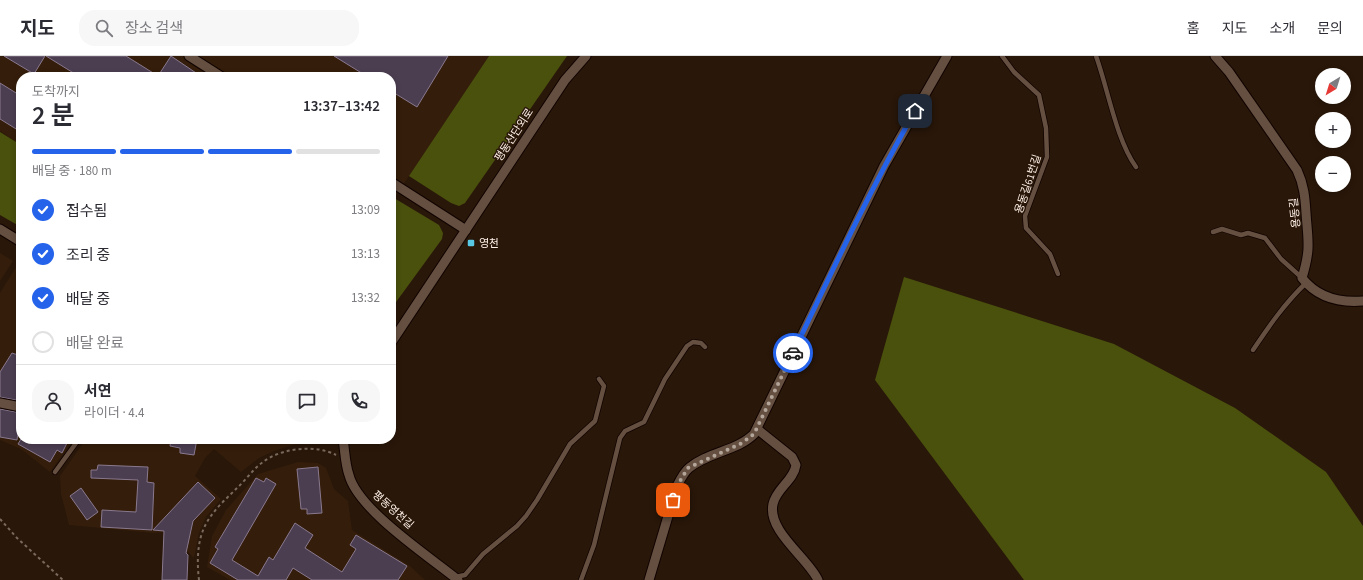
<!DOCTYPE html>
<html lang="ko">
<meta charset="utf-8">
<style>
:root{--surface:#fff;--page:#f7f7f7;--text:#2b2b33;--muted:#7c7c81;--line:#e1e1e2;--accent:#2563eb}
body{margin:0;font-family:"Source Sans 3","Noto Sans KR",sans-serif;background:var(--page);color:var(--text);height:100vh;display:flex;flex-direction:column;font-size:15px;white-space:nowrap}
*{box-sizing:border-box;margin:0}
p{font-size:13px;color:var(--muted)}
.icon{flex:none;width:22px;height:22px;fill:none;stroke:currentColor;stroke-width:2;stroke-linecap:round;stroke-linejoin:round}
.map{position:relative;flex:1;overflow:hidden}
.details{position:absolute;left:16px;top:16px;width:380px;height:372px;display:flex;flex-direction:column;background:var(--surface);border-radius:16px;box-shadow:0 2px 6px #0003}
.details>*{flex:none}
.needle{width:26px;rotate:218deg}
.buttons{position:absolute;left:1315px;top:12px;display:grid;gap:8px}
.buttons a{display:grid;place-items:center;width:36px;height:36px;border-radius:50%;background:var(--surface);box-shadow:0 2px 6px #0003;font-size:20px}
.pin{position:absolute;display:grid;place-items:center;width:34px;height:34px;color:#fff;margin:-17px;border-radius:8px;box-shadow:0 2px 6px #0006}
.courier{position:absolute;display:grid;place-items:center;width:40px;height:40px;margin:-20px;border:3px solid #2563eb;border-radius:50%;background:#fff;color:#222;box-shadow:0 1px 5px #0007}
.head em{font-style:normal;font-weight:600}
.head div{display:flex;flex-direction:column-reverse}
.head{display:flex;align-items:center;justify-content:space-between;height:68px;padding:0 16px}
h1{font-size:26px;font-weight:600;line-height:30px}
.bar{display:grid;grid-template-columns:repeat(4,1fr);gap:6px 4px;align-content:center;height:48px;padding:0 16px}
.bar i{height:5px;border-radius:3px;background:var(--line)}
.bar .on{background:var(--accent)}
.bar p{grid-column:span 4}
.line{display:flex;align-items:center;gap:10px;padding:0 16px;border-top:1px solid var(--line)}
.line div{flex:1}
.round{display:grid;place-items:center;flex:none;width:42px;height:42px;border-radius:16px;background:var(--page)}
ol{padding:0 16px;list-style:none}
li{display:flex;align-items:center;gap:12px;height:44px}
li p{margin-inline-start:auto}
li .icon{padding:4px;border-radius:50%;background:var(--accent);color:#fff;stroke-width:4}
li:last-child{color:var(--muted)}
li i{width:22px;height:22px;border:2px solid var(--line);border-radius:50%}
header{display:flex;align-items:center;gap:24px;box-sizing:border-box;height:56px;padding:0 20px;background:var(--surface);border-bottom:1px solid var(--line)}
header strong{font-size:19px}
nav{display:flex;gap:22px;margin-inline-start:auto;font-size:14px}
.search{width:280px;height:36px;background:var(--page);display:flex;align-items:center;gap:10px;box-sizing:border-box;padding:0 14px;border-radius:16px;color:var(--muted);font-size:15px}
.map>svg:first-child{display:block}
</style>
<header>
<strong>지도</strong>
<div class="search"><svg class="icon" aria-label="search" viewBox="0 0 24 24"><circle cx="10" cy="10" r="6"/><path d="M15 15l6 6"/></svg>장소 검색</div>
<nav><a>홈</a><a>지도</a><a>소개</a><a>문의</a></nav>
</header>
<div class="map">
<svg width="1363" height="524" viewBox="0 0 1363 524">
<rect width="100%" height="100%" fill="#291709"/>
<g fill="#341d0a">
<polygon points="0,0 489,0 391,147 391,21 21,21 21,89 0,75"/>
<polygon points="0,197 13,205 0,225"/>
<polygon points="18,208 21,210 21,345 0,341 0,237"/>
<polygon points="0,351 21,354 21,383 74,383 50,416 21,393 0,384"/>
<polygon points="86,383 205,383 220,386 236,383 328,383 328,385 296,388 274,395 259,402 241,416 214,393 205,402 195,420 221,443 206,461 199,477 194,502 167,476 153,477 69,469 61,438 60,420"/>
<polygon points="298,406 318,407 326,412 334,433 348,445 352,474 410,510 425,524 230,524 207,511 212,480 226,454 258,418"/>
</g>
<g fill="#4a510d">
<polygon points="489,0 567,0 465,147 459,150 451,147 409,120"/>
<polygon points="0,76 21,89 21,171 0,159"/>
<polygon points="394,142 439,169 443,177 442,183 391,253 391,147"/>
<polygon points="904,221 1114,288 1235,352 1326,416 1363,470 1363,524 1024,524 875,324"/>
</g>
<g fill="#4c3e51" stroke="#89798e">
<polygon points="4,0 45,0 34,18"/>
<polygon points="46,0 126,0 158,20 171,0 202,21 80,21"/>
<polygon points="334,0 448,0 417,51 391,35 391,21 368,21"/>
<polygon points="0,27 21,40 21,76 0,63"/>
<polygon points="12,297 21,300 21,345 0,341 0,316"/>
<polygon points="0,353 21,357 17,384 0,381"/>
<polygon points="21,383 69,383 62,397 57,394 50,406 18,388"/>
<polygon points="171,383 197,383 194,399 180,397 180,392 170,390"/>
<polygon points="98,409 148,411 147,426 154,427 152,474 101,471 102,454 136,456 138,424 91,422 91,414 97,414"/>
<polygon points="318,411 322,457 307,458 307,453 301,453 297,413"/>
<polygon points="256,422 264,426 266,422 276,428 232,504 258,520 269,501 273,504 295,467 313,479 305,492 342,516 356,493 350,489 356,479 407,510 398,524 312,524 293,512 286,524 238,524 210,507 218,493 215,491"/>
<polygon points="198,426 215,442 193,465 186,497 188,499 187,524 162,524 164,475 153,474"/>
<polygon points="81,432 98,456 87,464 70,440"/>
</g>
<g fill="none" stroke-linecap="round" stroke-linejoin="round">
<defs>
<g id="service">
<polyline points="1002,0 1014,16 1039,39 1046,72 1047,101 1025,160 1026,172 1050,198 1058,218"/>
<path d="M1096 0C1108 33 1116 83 1136 111"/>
<polyline points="1213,176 1222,173 1241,179 1248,177 1265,182 1281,203 1301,221"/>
<path d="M1253 294C1269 270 1285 247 1306 227"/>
<polyline points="55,416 79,383"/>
<polyline points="455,521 465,519 483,498 517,470 526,460 537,444 570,388 595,365 604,330 599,323"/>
<polyline points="581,524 594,489 620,382 625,375 644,366 665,323 687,290 693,286 701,287 705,291"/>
</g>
<g id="minor">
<polyline points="189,0 222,21"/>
<path d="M1215 0 1229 16 1297 114C1304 129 1305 141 1306 157 1308 186 1311 192 1302 222 1317 241 1339 247 1363 245"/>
<polyline points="391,126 466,174"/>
<polyline points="0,173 21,186"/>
<polyline points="391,287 565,24 586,0"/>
<polyline points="0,347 21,351"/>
<path d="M757 373 792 401 796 409C794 424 776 433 773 448 767 475 808 502 818 524"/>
<path d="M343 383C345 395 345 408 349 419 358 454 430 501 458 524"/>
<path d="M649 524 677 430C680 424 684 416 689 412 708 396 737 395 754 378L884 110 947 0"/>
</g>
</defs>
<use href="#service" stroke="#100300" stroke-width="6"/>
<use href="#minor" stroke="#100300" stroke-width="11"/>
<g stroke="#7a6a5e" stroke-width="2" stroke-dasharray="3 3" stroke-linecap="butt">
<polyline points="0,463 17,482 63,524"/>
<path d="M199 524C197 508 197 487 204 472 211 456 225 444 237 432 246 424 253 413 263 406 281 392 316 388 336 399"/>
</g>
<use href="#service" stroke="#654f40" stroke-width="4.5"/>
<use href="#minor" stroke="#654f40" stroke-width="9"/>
</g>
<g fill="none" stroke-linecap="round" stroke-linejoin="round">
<polyline stroke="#b3a59a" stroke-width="4" stroke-dasharray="0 7.2" points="673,444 677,430 688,412 742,387 754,378 793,297"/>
<path stroke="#2563eb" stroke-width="5" d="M793 297C832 215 870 134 915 55"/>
</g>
<rect fill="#59c8e5" stroke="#291709" stroke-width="1.5" x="467" y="183" width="8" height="8" rx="2"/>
<g text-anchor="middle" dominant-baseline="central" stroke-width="3" stroke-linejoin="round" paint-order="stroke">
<g font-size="11" fill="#fef1e8" stroke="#291709">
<text transform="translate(514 79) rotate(-57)">평동산단외로</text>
<text transform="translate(1028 128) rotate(-72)">용동길61번길</text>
<text transform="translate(1295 157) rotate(-96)">용동길</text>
<text transform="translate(393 454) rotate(42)">평동영천길</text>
</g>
<g font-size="11" fill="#fef1e8" stroke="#291709" text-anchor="start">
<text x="479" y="187">영천</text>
</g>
</g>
</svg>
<div class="buttons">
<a><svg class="needle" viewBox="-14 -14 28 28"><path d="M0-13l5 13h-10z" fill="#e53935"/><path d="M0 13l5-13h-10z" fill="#7c7c81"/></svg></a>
<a>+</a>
<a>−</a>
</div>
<div class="pin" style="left:673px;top:444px;background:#ea580c"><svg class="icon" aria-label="bag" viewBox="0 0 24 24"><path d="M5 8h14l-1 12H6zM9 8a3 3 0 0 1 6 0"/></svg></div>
<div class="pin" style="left:915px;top:55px;background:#1f2937"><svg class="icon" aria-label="home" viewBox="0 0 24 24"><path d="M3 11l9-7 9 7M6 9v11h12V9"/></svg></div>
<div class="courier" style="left:793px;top:297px"><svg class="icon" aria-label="car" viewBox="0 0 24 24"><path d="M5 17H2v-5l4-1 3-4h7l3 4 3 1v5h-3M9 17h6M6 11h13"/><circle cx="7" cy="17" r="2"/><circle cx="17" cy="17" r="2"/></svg></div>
<section class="details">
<div class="head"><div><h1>2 분</h1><p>도착까지</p></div><em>13:37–13:42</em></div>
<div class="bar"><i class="on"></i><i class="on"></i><i class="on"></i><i></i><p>배달 중 · 180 m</p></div>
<ol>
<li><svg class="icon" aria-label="check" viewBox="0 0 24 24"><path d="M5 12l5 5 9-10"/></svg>접수됨<p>13:09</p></li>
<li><svg class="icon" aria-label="check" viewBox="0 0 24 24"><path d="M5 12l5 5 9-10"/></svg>조리 중<p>13:13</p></li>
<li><svg class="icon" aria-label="check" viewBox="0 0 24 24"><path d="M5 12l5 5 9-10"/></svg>배달 중<p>13:32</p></li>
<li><i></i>배달 완료</li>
</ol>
<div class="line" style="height:72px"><a class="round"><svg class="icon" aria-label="person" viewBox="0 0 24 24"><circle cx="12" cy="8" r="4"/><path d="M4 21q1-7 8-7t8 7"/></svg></a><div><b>서연</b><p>라이더 · 4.4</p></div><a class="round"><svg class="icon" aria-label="chat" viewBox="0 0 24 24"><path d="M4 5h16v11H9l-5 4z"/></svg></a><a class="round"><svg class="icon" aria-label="phone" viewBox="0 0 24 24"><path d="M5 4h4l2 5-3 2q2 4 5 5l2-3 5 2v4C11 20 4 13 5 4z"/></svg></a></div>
</section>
</div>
